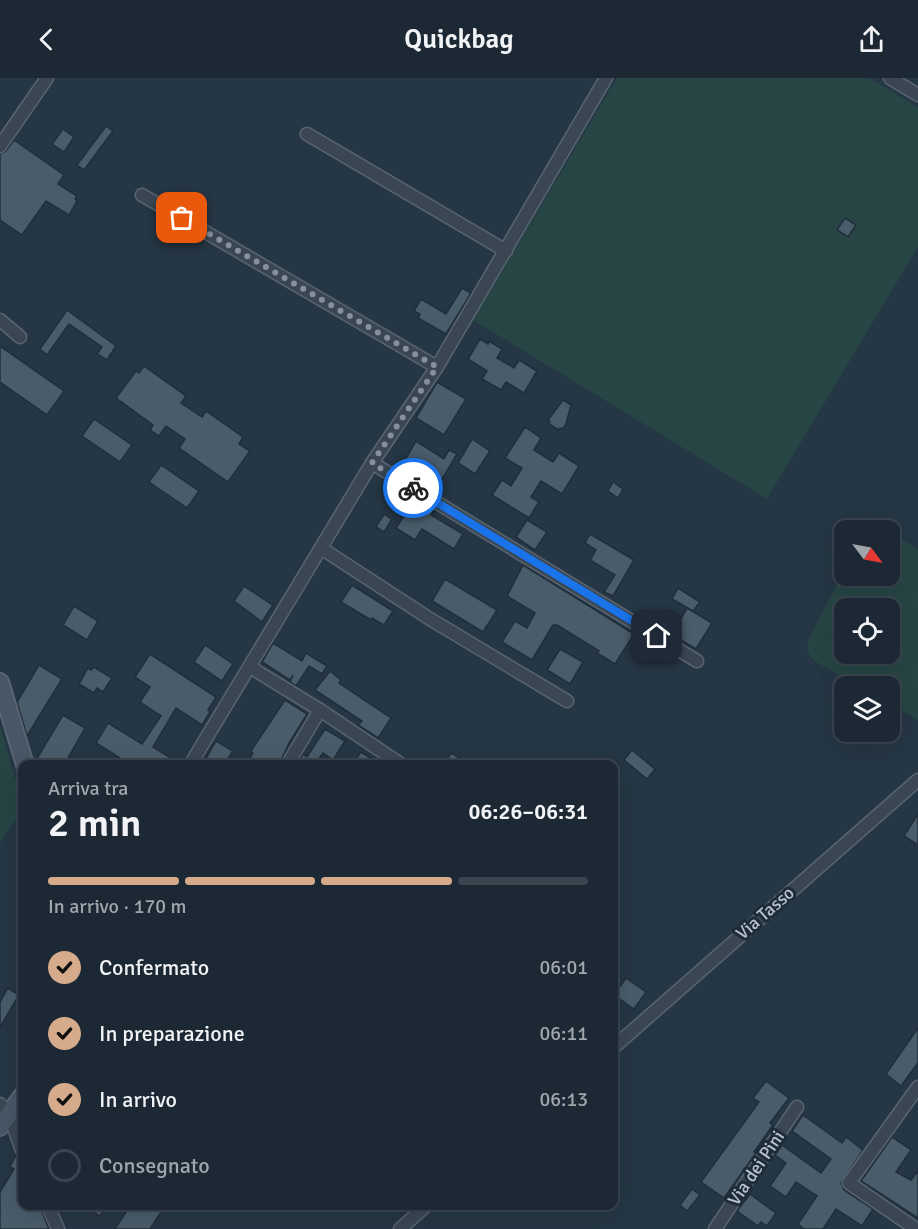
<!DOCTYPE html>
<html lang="it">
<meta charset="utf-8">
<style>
:root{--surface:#1c2833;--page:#29343f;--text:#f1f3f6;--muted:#a0a6ac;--line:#3a444e;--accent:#d6ab8b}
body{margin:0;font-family:Signika,sans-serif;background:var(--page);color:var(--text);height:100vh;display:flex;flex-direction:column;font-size:22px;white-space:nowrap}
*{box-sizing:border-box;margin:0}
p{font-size:20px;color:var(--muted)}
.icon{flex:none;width:33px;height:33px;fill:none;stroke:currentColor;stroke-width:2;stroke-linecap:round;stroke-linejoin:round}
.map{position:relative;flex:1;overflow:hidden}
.side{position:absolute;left:18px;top:682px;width:600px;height:450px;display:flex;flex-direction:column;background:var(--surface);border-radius:12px;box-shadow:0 6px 24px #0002,0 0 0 2px var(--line)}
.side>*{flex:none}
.needle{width:39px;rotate:122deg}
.tools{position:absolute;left:834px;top:442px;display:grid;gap:12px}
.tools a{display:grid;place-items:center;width:66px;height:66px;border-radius:12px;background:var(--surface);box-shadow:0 6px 24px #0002,0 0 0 2px var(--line);font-size:30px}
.pin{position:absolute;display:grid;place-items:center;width:51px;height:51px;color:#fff;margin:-26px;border-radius:12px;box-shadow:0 3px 9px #0006}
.courier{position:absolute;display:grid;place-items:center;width:60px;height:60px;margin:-30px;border:4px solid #1a73e8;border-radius:50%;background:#fff;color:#222;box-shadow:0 2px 8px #0007}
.head em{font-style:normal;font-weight:600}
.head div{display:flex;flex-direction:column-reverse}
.head{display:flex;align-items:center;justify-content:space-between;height:102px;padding:0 30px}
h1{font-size:39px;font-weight:600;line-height:45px}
.bar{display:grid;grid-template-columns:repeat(4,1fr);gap:9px 6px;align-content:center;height:72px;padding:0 30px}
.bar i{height:8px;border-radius:4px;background:var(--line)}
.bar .on{background:var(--accent)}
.bar p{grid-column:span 4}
ol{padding:0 30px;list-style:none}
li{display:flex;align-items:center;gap:18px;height:66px}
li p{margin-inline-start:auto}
li .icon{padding:6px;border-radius:50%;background:var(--accent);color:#111;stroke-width:4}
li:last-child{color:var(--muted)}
li i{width:33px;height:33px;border:3px solid var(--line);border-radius:50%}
header{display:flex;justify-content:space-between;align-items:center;height:78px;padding:0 30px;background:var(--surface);font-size:27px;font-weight:600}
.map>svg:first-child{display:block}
</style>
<header><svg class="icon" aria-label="back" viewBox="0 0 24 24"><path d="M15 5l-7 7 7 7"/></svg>Quickbag<svg class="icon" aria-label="share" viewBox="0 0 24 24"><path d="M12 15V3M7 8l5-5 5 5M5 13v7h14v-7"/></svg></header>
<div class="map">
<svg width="918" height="1151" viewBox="0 0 918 1151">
<rect width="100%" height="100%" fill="#253644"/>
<g fill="#274545" fill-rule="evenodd">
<polygon points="617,0 869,0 918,29 918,169 767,421 473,242"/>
<path d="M890 455 918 471V642L890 626V609H860L816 584C807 577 806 570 809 560L844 493V498H890ZM844 531H890V576H844Z"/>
<polygon points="0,647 22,724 22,732 0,765"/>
</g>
<g fill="#495c6a" stroke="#202e3b" stroke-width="1.5">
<polygon points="106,48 113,53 84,92 77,87"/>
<polygon points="63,51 74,59 64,74 52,66"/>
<polygon points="14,62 64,97 58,106 77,118 75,121 77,123 69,137 46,123 22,157 0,142 0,76 6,73"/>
<polygon points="845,140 856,147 848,159 837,152"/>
<polygon points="462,210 471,215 446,256 418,240 420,236 414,233 421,221 446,236"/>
<polygon points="67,232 116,268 107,282 97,276 102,269 69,246 47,277 40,271"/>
<polygon points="480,261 488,266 489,263 502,271 497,280 514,290 519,282 537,293 524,315 506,304 501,312 482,301 487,293 468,281"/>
<polygon points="0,268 64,313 47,337 0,304"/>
<polygon points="144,288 186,318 181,325 202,339 206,333 243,359 239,366 250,373 228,404 179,370 185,361 166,348 159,358 150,352 153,347 116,320 136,293 139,295"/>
<polygon points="437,304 466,321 444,357 416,340"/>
<polygon points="563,322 571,327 566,346 563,351 560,350 559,352 549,346 550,344 548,342"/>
<polygon points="94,341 132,367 120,384 82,358"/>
<polygon points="525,349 541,360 534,372 553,384 559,375 579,388 562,416 541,403 531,419 539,424 529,440 492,417 502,402 511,408 522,390 505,380"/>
<polygon points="472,361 490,373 475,396 458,385"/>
<polygon points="416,363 444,381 449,372 457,376 435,413 427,409 431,403 403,386"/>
<polygon points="161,387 199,413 187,430 149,404"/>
<polygon points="613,404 623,411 618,420 608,413"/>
<polygon points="415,421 434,432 431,437 463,456 454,471 422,451 415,462 396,450"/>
<polygon points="384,436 392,441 384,454 376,449"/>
<polygon points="527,442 547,454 535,472 516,459"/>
<polygon points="590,456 634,482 613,518 604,514 615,497 590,482 596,472 585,465"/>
<polygon points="523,487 634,556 615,586 597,575 599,573 557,547 553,547 532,582 502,564 515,543 527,550 535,535 507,518"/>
<polygon points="445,501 497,532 483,554 432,523"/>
<polygon points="352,507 393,533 384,547 372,540 371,542 341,524"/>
<polygon points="244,508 273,527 262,544 234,523"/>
<polygon points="678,510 700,524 693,533 672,521"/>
<polygon points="74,528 98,543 87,562 63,547"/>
<polygon points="687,530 712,545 696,571 672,557"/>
<polygon points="273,565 302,583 306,575 327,588 322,596 309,588 296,608 290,604 293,597 290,602 262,584"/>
<polygon points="205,567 233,586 222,603 194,584"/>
<polygon points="560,571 583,584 570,606 547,592"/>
<polygon points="150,576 216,619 208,632 210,634 202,647 176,630 153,669 182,687 131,687 96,665 108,645 142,666 161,638 140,624 150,609 135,599"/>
<polygon points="39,587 62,601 27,658 17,624"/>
<polygon points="94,589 112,600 103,614 97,610 94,615 79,606 88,590 91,592"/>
<polygon points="330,593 341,602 339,605 391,640 378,660 358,647 362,643 315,612"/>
<polygon points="285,622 307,636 289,665 279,687 253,687 248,684 253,675 251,673"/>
<polygon points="63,637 85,650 64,687 38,687 36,682"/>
<polygon points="325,651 345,663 333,682 323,675 316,685 320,687 297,687 303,676 307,679"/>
<polygon points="216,663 233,673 224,687 209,687 204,684"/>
<polygon points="632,672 655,691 647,701 624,682"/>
<polygon points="361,674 381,687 352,687"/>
<polygon points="451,675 472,687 452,687 446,684"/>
<polygon points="918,736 918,767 904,758"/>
<polygon points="626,900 646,914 634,931 614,917"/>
<polygon points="8,910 19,917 0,949 0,924"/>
<polygon points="918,950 918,985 901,1008 886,996"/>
<polygon points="766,1003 789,1020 770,1045 773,1047 754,1074 756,1075 724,1120 701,1104 759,1024 753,1020"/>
<polygon points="803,1037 842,1065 846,1059 863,1072 841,1105 844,1112 873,1131 862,1148 836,1131 823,1151 804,1151 798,1146 817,1118 796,1104 786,1119 770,1108 786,1085 775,1077 782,1067 821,1095 831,1081 792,1053"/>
<polygon points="892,1059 911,1072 896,1094 911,1102 918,1093 918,1140 861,1103"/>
<polygon points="16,1077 20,1082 22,1080 22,1128 40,1128 49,1151 0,1151 0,1114 14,1091 10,1089"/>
<polygon points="692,1111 700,1117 687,1133 680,1127"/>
<polygon points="750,1116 776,1135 767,1148 761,1144 758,1148 737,1133"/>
<polygon points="84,1128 107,1128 100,1138"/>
<polygon points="130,1128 165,1128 150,1151 115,1151"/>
</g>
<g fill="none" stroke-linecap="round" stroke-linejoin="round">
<defs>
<g id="street">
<polyline points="890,0 918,17"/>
<polyline points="307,56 506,173"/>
<polyline points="0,68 47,0"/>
<polyline points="142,117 437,289"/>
<polyline points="0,242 20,259"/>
<polyline points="372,385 697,583"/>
<polyline points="321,470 430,541 567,623"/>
<polyline points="250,589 320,632 402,687"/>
<polyline points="190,687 372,385 437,289 606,0"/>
<polyline points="287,687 320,632"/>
<polyline points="614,969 918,702"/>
<path d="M0 1026C13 1038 15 1056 22 1072"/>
<polyline points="48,1128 58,1151"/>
<polyline points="400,1151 426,1128"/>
<polyline points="715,1151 797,1029"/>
<polyline points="916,1151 849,1105 918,1009"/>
</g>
<g id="secondary">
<polyline points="0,604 25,687"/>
<polyline points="0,1049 22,1018"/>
</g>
</defs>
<use href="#street" stroke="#586571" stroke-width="15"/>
<use href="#secondary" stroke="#586571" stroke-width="20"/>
<use href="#street" stroke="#3a4753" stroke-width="12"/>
<use href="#secondary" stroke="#485767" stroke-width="16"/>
</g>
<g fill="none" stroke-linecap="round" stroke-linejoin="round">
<polyline stroke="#84919d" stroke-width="6" stroke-dasharray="0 10.8" points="182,140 437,289 372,385 413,410"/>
<polyline stroke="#1a73e8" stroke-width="8" points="413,410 657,558"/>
</g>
<g text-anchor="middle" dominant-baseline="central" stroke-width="6" stroke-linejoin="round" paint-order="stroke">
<g font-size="18" fill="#b7c2cd" stroke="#1e2c39">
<text transform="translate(765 835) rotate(-41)">Via Tasso</text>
<text transform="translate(756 1090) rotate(-56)">Via dei Pini</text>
</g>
</g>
</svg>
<div class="tools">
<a><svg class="needle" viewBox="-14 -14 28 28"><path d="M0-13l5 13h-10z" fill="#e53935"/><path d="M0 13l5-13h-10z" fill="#a0a6ac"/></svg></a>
<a><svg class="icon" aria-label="locate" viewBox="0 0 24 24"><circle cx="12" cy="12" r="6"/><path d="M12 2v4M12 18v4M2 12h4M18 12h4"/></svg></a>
<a><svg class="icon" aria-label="layers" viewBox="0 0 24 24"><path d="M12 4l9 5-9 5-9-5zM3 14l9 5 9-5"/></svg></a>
</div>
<div class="pin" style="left:182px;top:140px;background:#ea580c"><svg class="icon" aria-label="bag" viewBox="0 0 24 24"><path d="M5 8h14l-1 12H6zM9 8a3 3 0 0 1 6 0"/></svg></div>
<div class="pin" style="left:657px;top:558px;background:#1f2937"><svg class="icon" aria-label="home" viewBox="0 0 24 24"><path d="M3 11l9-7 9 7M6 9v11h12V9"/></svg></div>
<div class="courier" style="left:413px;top:410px"><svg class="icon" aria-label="bike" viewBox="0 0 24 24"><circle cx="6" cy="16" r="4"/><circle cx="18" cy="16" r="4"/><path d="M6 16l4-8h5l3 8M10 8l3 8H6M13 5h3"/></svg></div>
<section class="side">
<div class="head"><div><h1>2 min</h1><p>Arriva tra</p></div><em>06:26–06:31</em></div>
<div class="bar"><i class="on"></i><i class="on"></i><i class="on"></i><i></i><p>In arrivo · 170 m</p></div>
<ol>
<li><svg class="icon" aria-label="check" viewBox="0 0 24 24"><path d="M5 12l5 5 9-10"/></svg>Confermato<p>06:01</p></li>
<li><svg class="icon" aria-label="check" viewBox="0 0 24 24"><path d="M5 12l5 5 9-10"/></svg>In preparazione<p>06:11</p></li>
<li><svg class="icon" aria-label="check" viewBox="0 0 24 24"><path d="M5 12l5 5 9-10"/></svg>In arrivo<p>06:13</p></li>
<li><i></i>Consegnato</li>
</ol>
</section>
</div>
